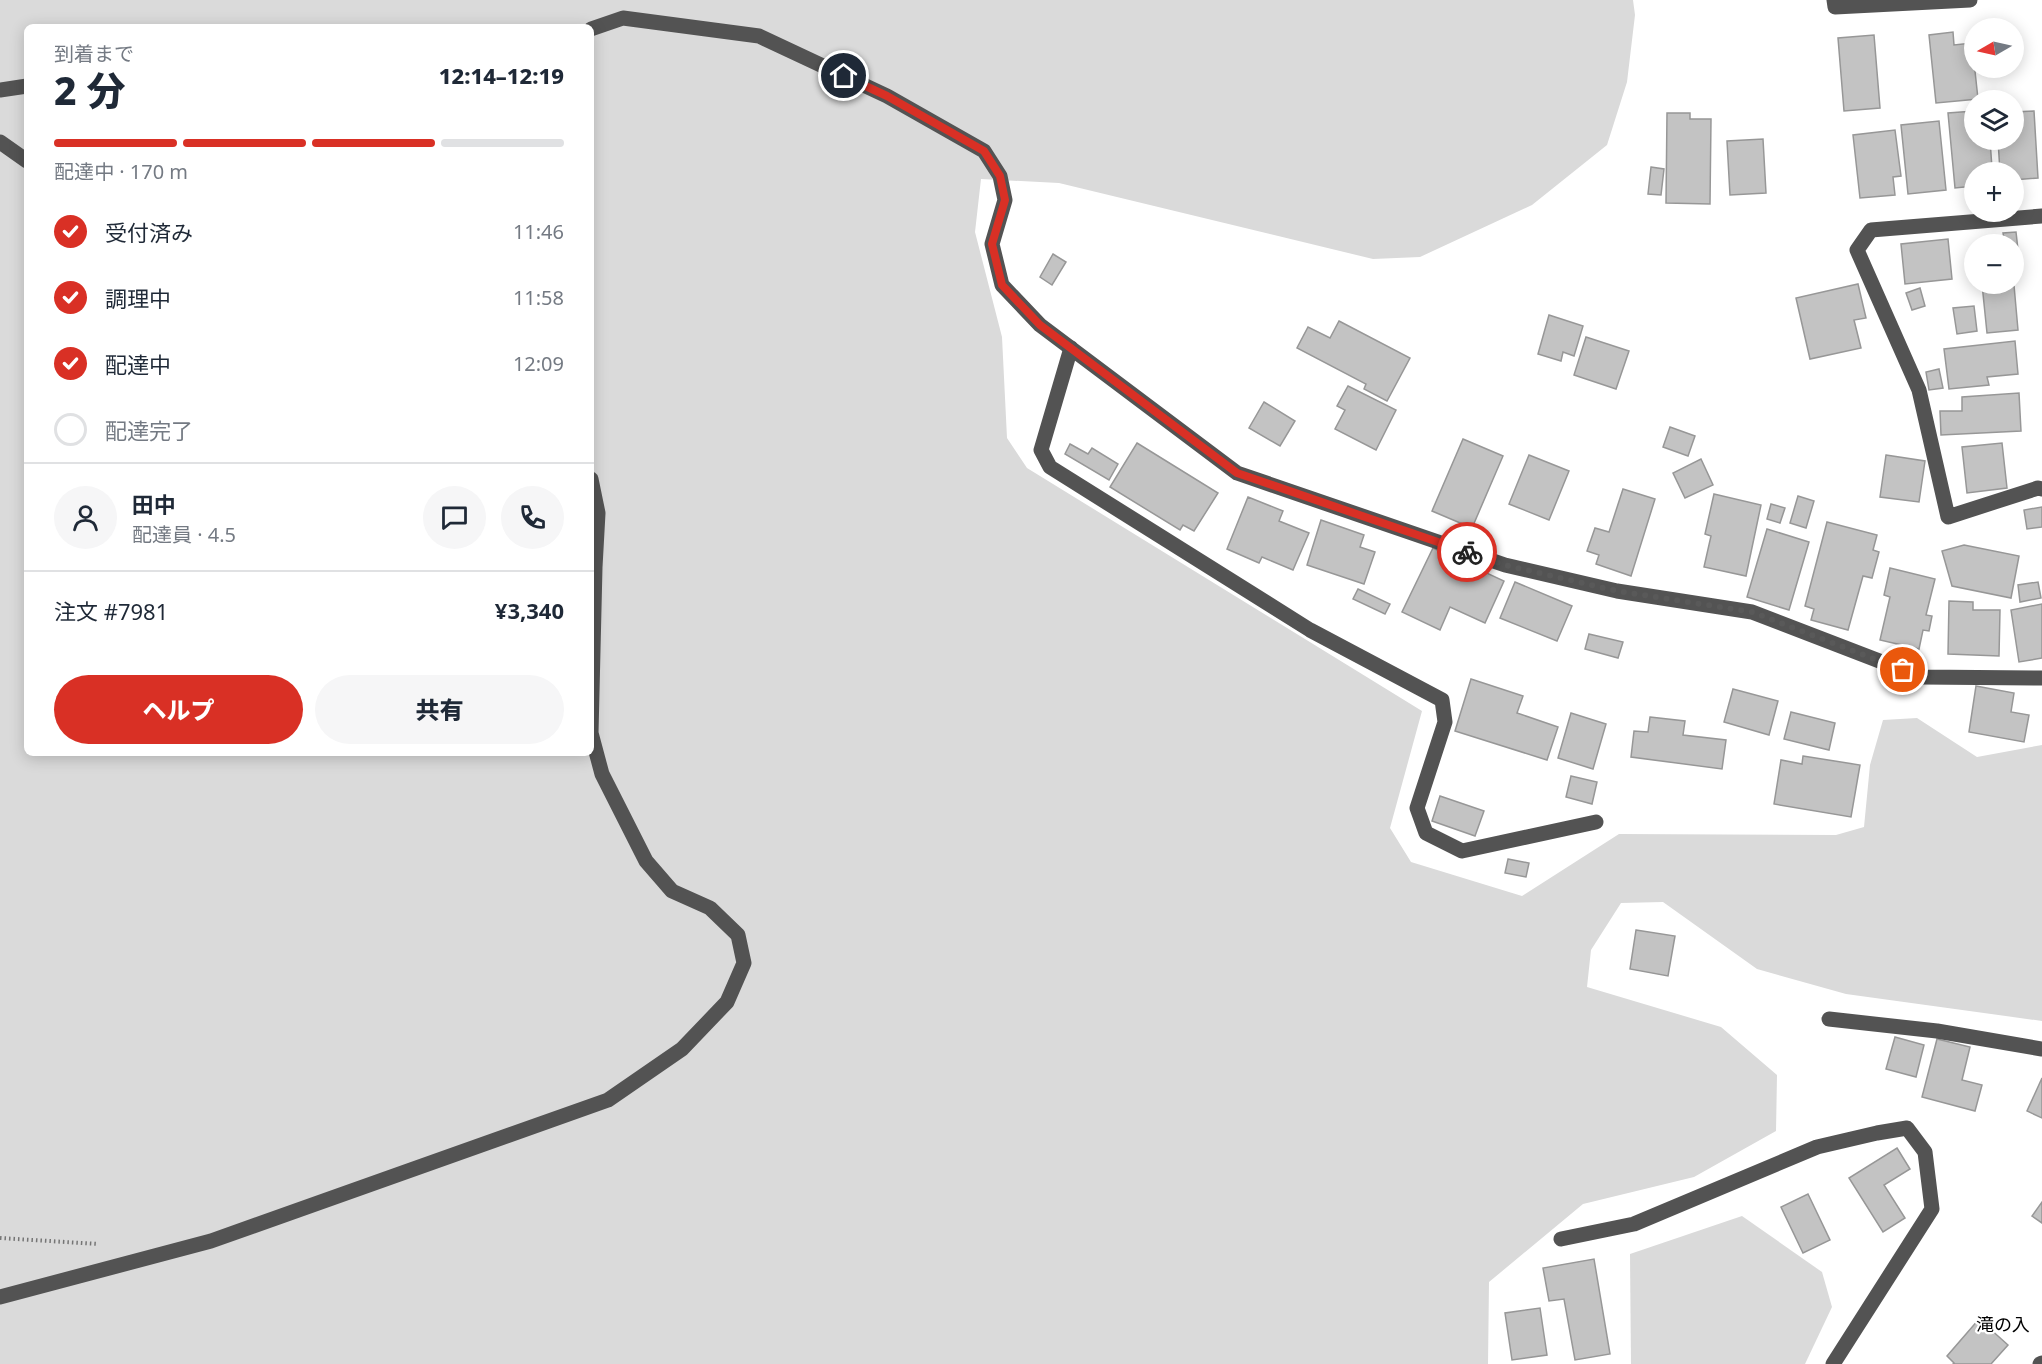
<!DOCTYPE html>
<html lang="ja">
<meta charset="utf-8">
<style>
:root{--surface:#fff;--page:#f6f6f7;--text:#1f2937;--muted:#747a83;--line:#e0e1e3;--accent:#d93025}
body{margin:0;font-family:"Noto Sans","Noto Sans JP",sans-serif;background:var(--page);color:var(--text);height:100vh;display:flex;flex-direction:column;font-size:22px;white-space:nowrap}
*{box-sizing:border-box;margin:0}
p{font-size:20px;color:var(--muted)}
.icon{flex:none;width:33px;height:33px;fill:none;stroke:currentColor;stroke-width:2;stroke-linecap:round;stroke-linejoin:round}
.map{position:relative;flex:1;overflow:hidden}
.side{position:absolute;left:24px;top:24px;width:570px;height:732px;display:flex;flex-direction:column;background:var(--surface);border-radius:9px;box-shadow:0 3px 15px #0003}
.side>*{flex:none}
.needle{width:39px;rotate:261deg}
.controls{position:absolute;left:1964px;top:18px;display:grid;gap:12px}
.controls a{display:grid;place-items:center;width:60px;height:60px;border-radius:50%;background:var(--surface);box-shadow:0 3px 15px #0003;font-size:30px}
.pin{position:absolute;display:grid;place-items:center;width:51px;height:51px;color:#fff;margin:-26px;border:3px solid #fff;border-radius:50%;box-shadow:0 2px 6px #0007}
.courier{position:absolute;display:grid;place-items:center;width:60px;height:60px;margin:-30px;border:4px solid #d93025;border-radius:50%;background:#fff;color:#222;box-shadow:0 2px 8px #0007}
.headline em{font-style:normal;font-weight:800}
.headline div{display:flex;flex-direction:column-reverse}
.headline{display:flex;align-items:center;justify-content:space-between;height:102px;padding:0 30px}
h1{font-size:39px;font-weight:800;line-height:45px}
.bar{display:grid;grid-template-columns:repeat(4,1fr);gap:9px 6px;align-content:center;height:72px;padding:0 30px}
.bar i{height:8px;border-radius:4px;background:var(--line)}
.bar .on{background:var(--accent)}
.bar p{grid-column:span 4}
.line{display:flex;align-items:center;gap:15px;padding:0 30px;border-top:2px solid var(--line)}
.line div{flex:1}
.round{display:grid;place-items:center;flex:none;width:63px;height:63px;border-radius:32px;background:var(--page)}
ol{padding:0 30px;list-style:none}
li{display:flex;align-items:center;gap:18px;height:66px}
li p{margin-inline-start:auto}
li .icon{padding:6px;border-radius:50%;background:var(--accent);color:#fff;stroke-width:4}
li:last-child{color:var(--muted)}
li i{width:33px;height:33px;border:3px solid var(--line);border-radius:50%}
.primary-button{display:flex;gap:12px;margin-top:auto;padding:12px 30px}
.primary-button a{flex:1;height:69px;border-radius:36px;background:var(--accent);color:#fff;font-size:24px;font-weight:800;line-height:69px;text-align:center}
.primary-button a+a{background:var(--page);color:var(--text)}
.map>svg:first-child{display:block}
</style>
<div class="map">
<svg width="2042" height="1364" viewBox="0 0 2042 1364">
<rect width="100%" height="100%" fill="#fff"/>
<g fill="#dadada" fill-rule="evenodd">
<path d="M0 0H1633L1635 15 1627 82 1607 145 1532 205 1420 257 1373 259 1059 183 981 179 975 232 1002 337 1007 438 1027 468 1422 711 1390 828 1411 862 1522 896 1619 834 1836 835 1864 827 1870 765 1883 720 1917 718 1977 757 2042 745V1021L1846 994 1757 969 1663 902 1621 903 1591 950 1587 987 1721 1027 1777 1075 1776 1131 1694 1177 1583 1204 1489 1282 1488 1364H0ZM27 27H591V753H27Z"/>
<polygon points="1742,1216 1822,1272 1832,1307 1805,1364 1631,1364 1630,1254"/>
</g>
<g fill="#c3c3c3" stroke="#979797" stroke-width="1.5">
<polygon points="1953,32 1954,45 1972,43 1978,99 1936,103 1929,35"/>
<polygon points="1874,35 1880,108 1844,111 1838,38"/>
<polygon points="1974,111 1974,140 1990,140 1992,168 1984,169 1984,172 1974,172 1974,186 1955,188 1948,113"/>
<polygon points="2034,111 2038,178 2013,180 2013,172 2000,172 1998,140 2013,140 2013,112"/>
<polygon points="1667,113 1690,113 1690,119 1711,119 1710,204 1666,203"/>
<polygon points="1939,121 1946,190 1908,194 1901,125"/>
<polygon points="1895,130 1901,176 1893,177 1895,195 1860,198 1853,135"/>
<polygon points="1763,139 1766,193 1730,195 1727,141"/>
<polygon points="1651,167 1664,169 1661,195 1648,194"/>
<polygon points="2016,232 2018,250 2013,251 2013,244 2005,244 2003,233"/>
<polygon points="1948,239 1952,279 1905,284 1901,244"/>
<polygon points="1999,240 1999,244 1979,244 1978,242"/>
<polygon points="1053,254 1066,262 1052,285 1040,277"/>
<polygon points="2013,274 2018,330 1987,333 1982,284 2013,284"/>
<polygon points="1858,284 1866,318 1854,320 1861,348 1810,359 1796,298"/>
<polygon points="1920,288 1925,306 1912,310 1906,293"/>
<polygon points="1974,306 1977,331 1957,334 1953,308"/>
<polygon points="1549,315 1583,326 1574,356 1563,352 1561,361 1538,354"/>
<polygon points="1339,321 1410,358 1387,401 1364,389 1366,384 1297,348 1308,327 1330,338"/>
<polygon points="1586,337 1629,351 1616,389 1574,375"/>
<polygon points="2015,341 2018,374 1987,377 1989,385 1949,389 1944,349"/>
<polygon points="1939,369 1943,388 1929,390 1926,372"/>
<polygon points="1348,386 1396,410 1376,450 1335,429 1345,410 1337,406"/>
<polygon points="2019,393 2021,431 1941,435 1940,411 1962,411 1962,397"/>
<polygon points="1264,402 1295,421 1280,446 1249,428"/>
<polygon points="1670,427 1695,436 1688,456 1663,447"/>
<polygon points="1463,439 1503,456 1472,528 1432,511"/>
<polygon points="1137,443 1218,493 1194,531 1183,525 1180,530 1110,487"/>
<polygon points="2002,443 2007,488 1967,493 1962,447"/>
<polygon points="1070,444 1088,454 1092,448 1118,464 1109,480 1065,454"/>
<polygon points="1529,455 1569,471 1549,520 1509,504"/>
<polygon points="1886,455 1925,461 1919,502 1880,497"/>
<polygon points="1701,459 1713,485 1685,498 1673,473"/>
<polygon points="1623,489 1655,499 1631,576 1596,564 1599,555 1587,551 1595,528 1609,532"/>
<polygon points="1714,494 1761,505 1746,576 1704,567 1711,536 1705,534"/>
<polygon points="1798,496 1814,501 1806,528 1790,523"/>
<polygon points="1248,497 1283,511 1279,521 1309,533 1293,570 1262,557 1259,563 1227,549"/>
<polygon points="1771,504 1785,508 1780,523 1767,519"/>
<polygon points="2042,507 2042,527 2027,529 2024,510"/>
<polygon points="1321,520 1364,535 1360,547 1375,552 1364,584 1307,565"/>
<polygon points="1827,522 1877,535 1873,550 1879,552 1872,578 1863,576 1848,630 1811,620 1814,609 1805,606"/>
<polygon points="1767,529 1809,542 1789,610 1747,597"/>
<polygon points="1964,545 2019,556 2011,598 1952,586 1942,551"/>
<polygon points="1433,548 1504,581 1485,623 1450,607 1440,630 1402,612"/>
<polygon points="1890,568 1935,579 1926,615 1932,616 1929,631 1923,630 1919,649 1880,640 1890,597 1884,595"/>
<polygon points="1515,582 1572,606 1557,641 1500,618"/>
<polygon points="2038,582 2041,598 2020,602 2018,585"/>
<polygon points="1358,589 1390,604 1385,614 1353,599"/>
<polygon points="1949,601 1973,602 1973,610 2000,610 1999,656 1948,654"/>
<polygon points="2042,604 2042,658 2019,662 2011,610"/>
<polygon points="1589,634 1623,642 1618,658 1585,649"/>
<polygon points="1471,679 1523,696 1517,713 1558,727 1547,760 1455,731"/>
<polygon points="1976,686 2014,693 2011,712 2029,715 2024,742 1969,732"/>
<polygon points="1733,689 1778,701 1769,735 1724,722"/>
<polygon points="1791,712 1835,723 1829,750 1784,739"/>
<polygon points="1571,713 1606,724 1593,769 1558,758"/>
<polygon points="1650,717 1685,721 1683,735 1726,740 1722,769 1631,757 1634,731 1648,732"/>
<polygon points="1803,756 1860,765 1851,817 1774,804 1781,760 1802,764"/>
<polygon points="1571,776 1597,782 1592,804 1566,797"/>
<polygon points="1440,796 1484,811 1475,836 1432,821"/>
<polygon points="1508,859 1529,863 1526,877 1505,873"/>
<polygon points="1636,930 1675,936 1668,976 1630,969"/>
<polygon points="1895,1037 1924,1045 1916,1077 1886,1069"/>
<polygon points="1937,1039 1970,1047 1962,1080 1982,1085 1975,1111 1922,1097"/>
<polygon points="2042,1078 2042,1118 2027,1111"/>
<polygon points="1897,1148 1910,1169 1884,1185 1905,1218 1883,1232 1849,1178"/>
<polygon points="1808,1194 1830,1240 1803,1253 1781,1207"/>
<polygon points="2042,1202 2042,1223 2032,1216"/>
<polygon points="1594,1259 1610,1354 1575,1360 1564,1299 1549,1301 1543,1268"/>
<polygon points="1540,1308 1547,1355 1512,1360 1505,1313"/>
<polygon points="1979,1319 2008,1345 1991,1364 1953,1364 1954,1363 1947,1356"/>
</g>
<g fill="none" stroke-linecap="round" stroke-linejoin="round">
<polyline stroke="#757575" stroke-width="4" stroke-dasharray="1.5 3" stroke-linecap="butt" points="0,1238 98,1244"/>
<g stroke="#535353" stroke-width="15">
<polyline points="1834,0 1835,7 1970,0"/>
<polyline points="591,29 623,18 759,36 887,96 984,151 1000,176 1005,200 992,244 1002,285 1040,325 1237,473 1505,565 1617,591 1752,612 1921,677 2042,678"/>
<polyline points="0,90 27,86"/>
<polyline points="0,142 27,161"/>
<polyline points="2042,216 1871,230 1857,250 1919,390 1948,517 2038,488 2042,489"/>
<polyline points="1071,348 1041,450 1050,467 1310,630 1442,700 1445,722 1417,808 1426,833 1462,851 1596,822"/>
<polyline points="1829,1019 1937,1031 2042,1049"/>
<polyline points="1561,1239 1634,1224 1817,1147 1877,1133 1907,1128 1925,1152 1932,1209 1833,1364"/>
<polyline points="0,1297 211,1241 608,1100 682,1049 727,1002 744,963 738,935 710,908 672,891 646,861 602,774 591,733 595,567 598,513 591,479"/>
<polyline points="2040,1364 2042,1363"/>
</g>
</g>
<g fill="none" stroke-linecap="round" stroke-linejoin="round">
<polyline stroke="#595959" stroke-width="6" stroke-dasharray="0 10.8" points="1467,552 1505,565 1617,591 1752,612 1903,670"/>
<polyline stroke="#d93025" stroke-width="8" points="844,76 887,96 984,151 1000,176 1005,200 992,244 1002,285 1040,325 1237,473 1467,552"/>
</g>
<g text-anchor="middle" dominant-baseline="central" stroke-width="4.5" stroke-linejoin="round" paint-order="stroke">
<g font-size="18" fill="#000" stroke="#fff">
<text x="2003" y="1324">滝の入</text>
</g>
</g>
</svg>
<div class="controls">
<a><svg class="needle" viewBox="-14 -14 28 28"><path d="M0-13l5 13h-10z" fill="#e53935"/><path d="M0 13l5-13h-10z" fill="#747a83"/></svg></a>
<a><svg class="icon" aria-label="layers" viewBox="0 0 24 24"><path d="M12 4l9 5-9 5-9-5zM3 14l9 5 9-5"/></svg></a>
<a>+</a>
<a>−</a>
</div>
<div class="pin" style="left:1903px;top:670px;background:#ea580c"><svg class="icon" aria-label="bag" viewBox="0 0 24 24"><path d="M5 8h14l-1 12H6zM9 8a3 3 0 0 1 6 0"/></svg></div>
<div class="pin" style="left:844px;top:76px;background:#1f2937"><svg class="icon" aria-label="home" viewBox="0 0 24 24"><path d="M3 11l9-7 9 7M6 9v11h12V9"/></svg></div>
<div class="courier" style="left:1467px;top:552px"><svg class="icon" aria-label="bike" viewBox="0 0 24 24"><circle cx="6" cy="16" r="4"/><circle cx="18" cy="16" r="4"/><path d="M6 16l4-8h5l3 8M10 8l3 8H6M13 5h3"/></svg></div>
<section class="side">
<div class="headline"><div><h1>2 分</h1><p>到着まで</p></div><em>12:14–12:19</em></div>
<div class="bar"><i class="on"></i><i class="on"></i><i class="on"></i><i></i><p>配達中 · 170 m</p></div>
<ol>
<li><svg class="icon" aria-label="check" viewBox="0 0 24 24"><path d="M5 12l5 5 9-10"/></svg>受付済み<p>11:46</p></li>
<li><svg class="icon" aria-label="check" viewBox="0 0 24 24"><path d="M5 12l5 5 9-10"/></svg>調理中<p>11:58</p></li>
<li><svg class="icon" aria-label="check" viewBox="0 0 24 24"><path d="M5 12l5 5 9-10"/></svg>配達中<p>12:09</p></li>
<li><i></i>配達完了</li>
</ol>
<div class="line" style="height:108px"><a class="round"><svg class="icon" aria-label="person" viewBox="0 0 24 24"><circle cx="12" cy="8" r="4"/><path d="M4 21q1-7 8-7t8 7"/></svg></a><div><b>田中</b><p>配達員 · 4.5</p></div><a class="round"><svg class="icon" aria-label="chat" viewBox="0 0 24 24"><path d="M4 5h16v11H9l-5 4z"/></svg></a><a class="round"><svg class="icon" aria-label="phone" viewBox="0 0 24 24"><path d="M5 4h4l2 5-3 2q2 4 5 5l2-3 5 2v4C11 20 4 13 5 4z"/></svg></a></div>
<div class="line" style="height:78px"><div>注文 #7981</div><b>¥3,340</b></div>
<div class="primary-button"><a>ヘルプ</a><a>共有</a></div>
</section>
</div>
